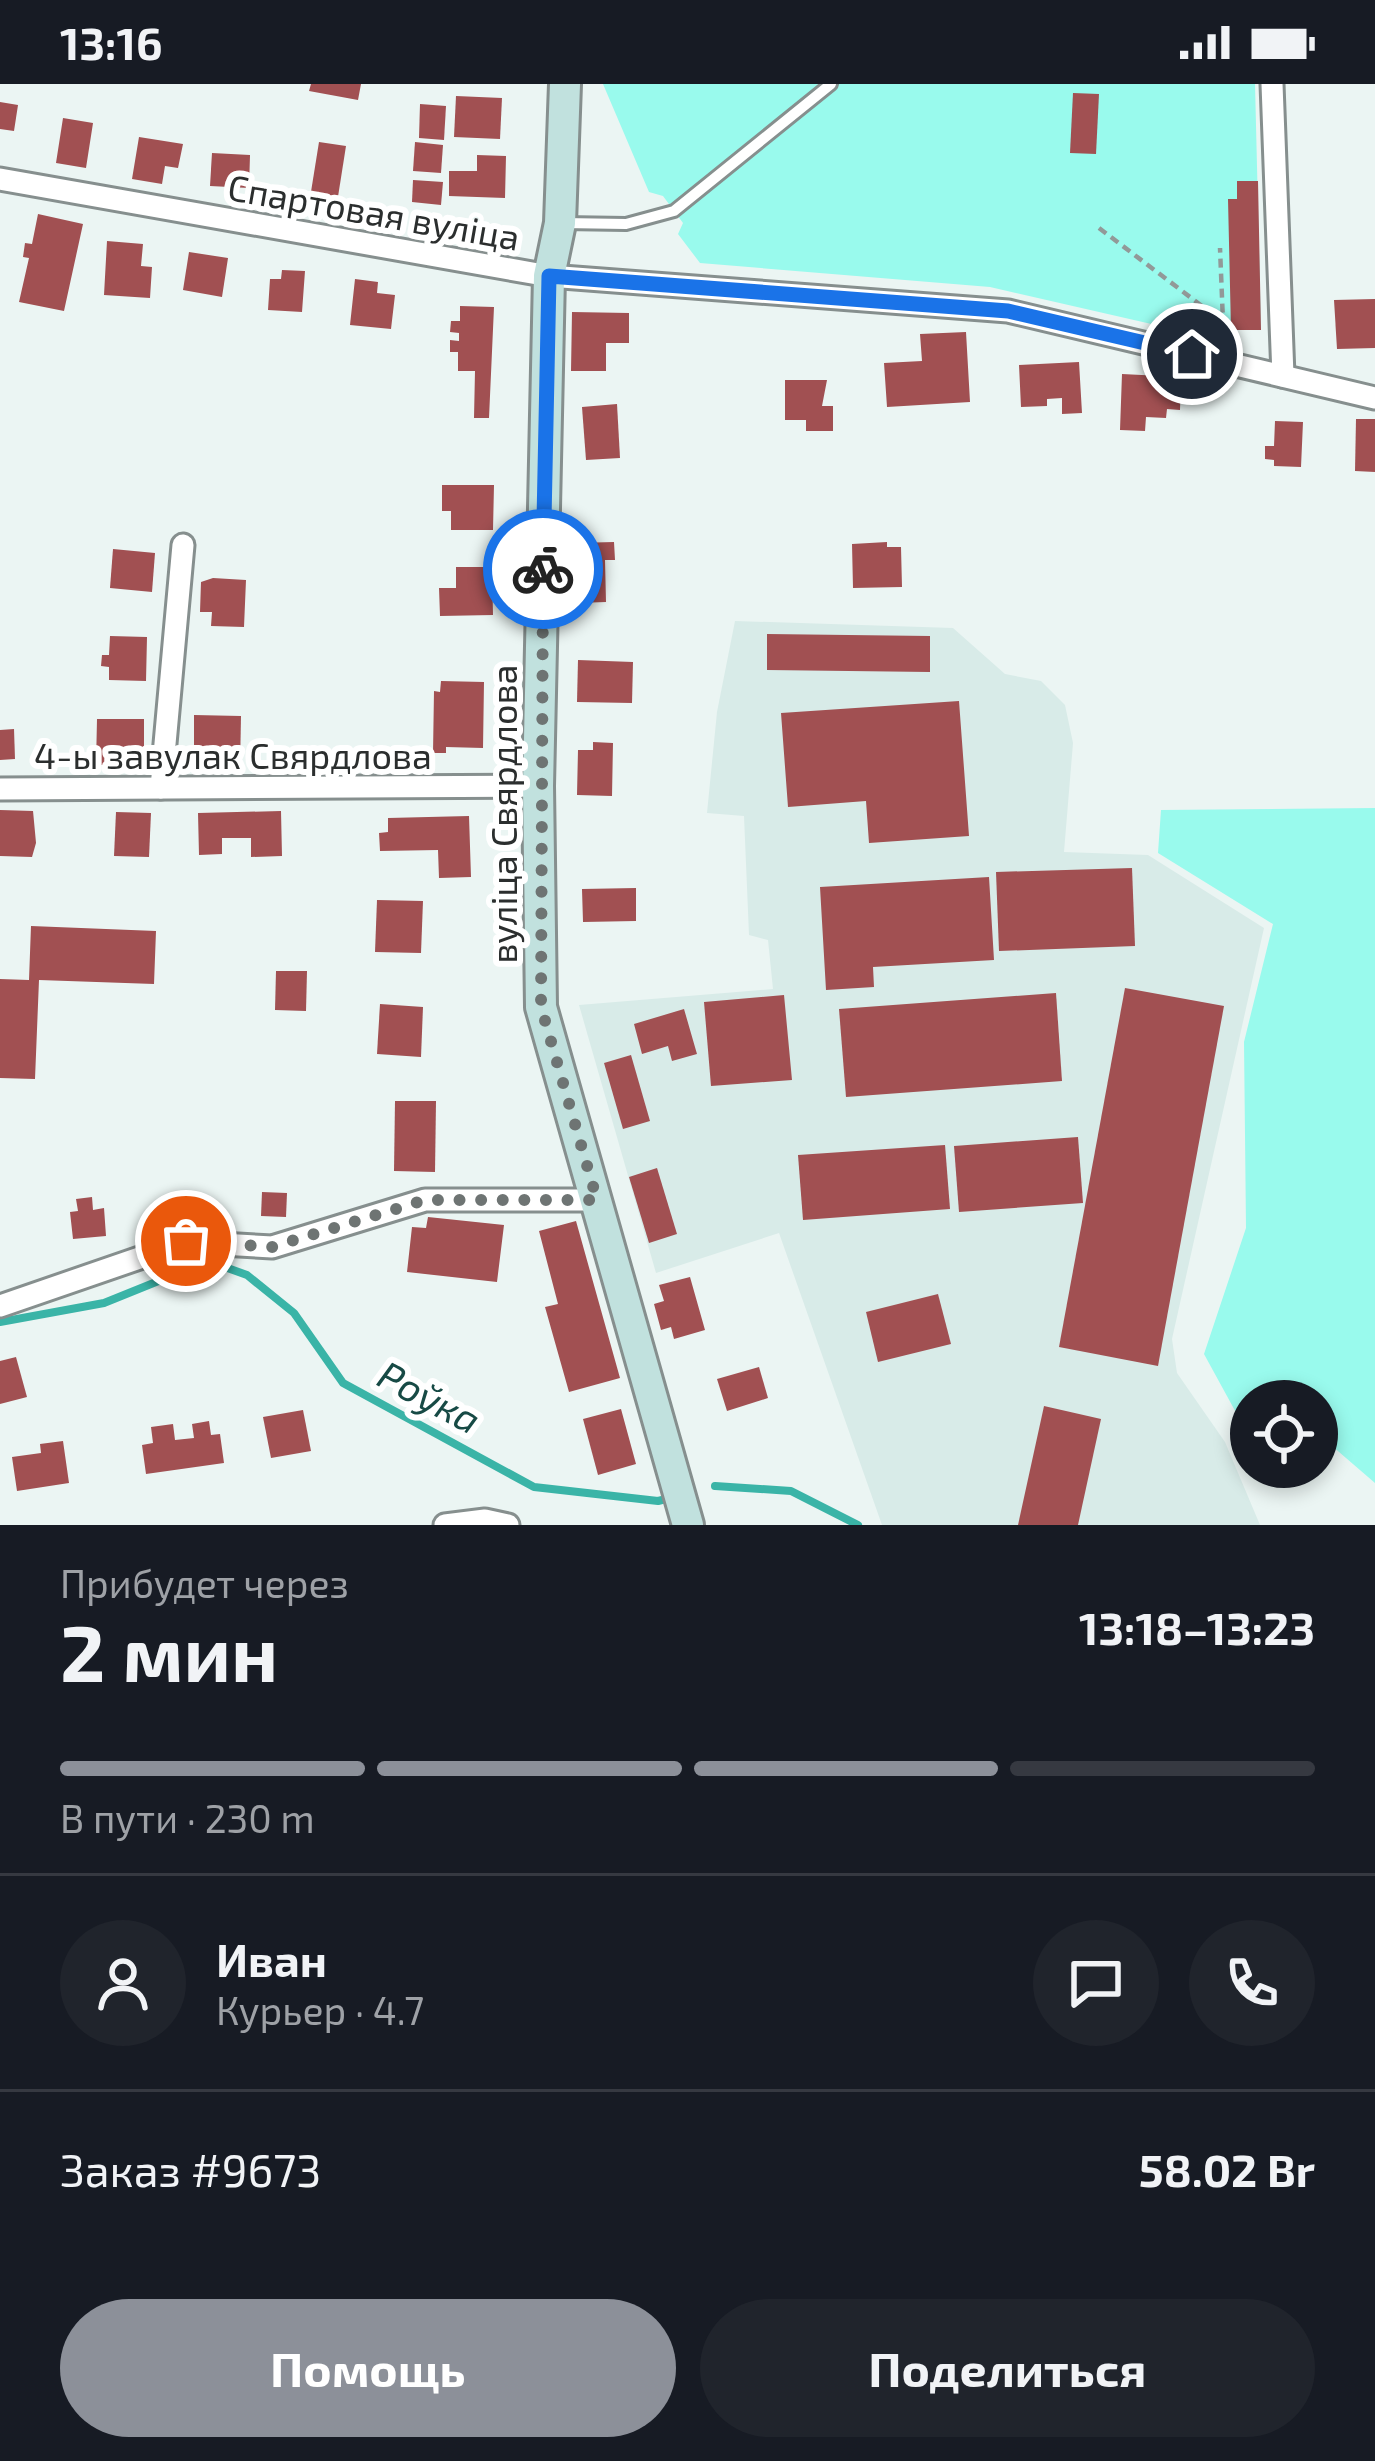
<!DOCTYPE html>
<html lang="ru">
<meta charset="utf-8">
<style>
:root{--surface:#171b24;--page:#20242c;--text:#f1f3f6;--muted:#9ea1a6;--line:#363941;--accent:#8c9099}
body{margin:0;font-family:"Exo 2",sans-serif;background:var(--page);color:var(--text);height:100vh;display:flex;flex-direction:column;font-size:45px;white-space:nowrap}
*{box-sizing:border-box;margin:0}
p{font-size:39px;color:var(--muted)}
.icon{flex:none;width:66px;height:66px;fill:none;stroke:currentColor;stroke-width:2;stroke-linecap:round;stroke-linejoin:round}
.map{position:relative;height:1441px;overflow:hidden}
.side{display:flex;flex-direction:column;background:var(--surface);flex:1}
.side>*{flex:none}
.buttons{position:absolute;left:1230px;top:1296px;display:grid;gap:24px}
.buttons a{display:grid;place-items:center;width:108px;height:108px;border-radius:50%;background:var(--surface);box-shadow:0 6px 18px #0003;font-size:60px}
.pin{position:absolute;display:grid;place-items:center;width:102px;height:102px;color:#fff;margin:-51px;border:6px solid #fff;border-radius:50%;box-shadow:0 3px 12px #0007}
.courier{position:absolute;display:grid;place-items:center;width:120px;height:120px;margin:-60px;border:9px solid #1a73e8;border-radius:50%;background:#fff;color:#222;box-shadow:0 3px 15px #0007}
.headline em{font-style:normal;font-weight:700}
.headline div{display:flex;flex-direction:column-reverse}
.headline{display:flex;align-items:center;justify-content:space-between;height:204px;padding:0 60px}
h1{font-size:78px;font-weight:700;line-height:90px}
.bar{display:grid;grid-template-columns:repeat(4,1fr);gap:18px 12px;align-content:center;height:144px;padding:0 60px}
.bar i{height:15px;border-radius:9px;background:var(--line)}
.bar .active{background:var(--accent)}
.bar p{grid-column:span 4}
.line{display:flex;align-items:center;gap:30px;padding:0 60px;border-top:3px solid var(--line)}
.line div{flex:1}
.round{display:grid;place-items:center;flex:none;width:126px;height:126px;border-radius:63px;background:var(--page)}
.cta{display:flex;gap:24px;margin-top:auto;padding:24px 60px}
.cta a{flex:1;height:138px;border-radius:72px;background:var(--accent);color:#fff;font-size:48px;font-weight:700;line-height:138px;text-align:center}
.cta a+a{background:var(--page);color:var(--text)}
.status{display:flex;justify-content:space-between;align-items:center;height:84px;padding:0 60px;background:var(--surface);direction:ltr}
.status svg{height:33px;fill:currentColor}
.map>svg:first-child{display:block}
</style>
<div class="status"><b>13:16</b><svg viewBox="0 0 49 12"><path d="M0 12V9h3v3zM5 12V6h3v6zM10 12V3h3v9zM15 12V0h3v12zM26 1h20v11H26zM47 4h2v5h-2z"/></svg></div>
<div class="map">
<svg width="1375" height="1441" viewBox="0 0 1375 1441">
<rect width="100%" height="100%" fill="#ebf5f3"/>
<polygon fill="#d8ebe8" points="735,537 953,544 1005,590 1041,597 1065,621 1073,659 1064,768 1148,771 1264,844 1172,1255 1177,1289 1225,1358 1260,1441 882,1441 779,1149 656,1189 579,921 773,905 768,856 749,851 744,732 707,729 717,628"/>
<g fill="#99faed">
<polygon points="603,0 1255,0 1261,246 1231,246 1230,258 990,203 700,179 678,150 683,139 663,112 649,108"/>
<polygon points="1375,724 1375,1399 1317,1349 1317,1317 1251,1317 1251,1345 1245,1345 1204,1270 1246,1144 1244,958 1273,840 1158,769 1161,726"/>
</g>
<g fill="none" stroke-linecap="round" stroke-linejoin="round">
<g stroke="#3ab4a7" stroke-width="8">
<polyline points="0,1238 104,1219 208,1177 247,1191 294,1229 343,1299 534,1403 658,1417 670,1414"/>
<polyline points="715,1402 791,1407 858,1441"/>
</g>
</g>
<g fill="#a15052">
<polygon points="311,0 361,0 358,16 309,7"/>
<polygon points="1073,9 1099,10 1096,70 1070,69"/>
<polygon points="456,12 502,14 500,55 454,53"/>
<polygon points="0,18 18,21 14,47 0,45"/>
<polygon points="420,20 446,22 444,56 419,54"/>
<polygon points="63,34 93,39 86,84 56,79"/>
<polygon points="139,53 183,60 178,84 165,82 162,100 132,95"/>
<polygon points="319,58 346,62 337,119 310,114"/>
<polygon points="415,58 443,61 441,89 413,87"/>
<polygon points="212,69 250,71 249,104 210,102"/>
<polygon points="477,71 506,72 505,114 449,112 449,87 477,87"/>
<polygon points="413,96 443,98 441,121 412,118"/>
<polygon points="1237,97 1258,97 1261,246 1231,246 1228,115 1237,115"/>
<polygon points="38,130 83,140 64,227 19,218 29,174 23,173 25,159 32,160"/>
<polygon points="107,157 143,160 141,182 152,183 150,214 104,211"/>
<polygon points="189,168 228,174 222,213 183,206"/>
<polygon points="282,186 305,187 302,228 268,226 270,195 281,195"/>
<polygon points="355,195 378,198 377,209 395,211 391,245 350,241"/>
<polygon points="1375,215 1375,264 1337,265 1334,216"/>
<polygon points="460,222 494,223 489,334 474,334 475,287 458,287 458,268 450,268 450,256 459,257 459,249 450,248 451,237 460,237"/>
<polygon points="572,228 629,229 629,259 606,259 606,287 571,287"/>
<polygon points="966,248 970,318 887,323 884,279 922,277 920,250"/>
<polygon points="1079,278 1082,329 1062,330 1062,314 1047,315 1047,322 1021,323 1019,281"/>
<polygon points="1122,290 1181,293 1180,326 1167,325 1166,334 1146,333 1145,347 1120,346"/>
<polygon points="785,296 827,296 822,322 833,322 833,347 806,347 806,336 785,336"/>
<polygon points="617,320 620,374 586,376 582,323"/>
<polygon points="1356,335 1375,335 1375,388 1355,387"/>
<polygon points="1275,337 1303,338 1301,383 1274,382 1274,376 1265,375 1265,362 1274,362"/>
<polygon points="442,401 494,401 493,446 451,446 451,427 442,427"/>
<polygon points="614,458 615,476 605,476 606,518 577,519 576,495 571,496 575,459"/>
<polygon points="887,458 887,463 901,463 902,503 853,504 852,460"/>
<polygon points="113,465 155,469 152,508 110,504"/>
<polygon points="456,483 492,483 493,531 440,532 439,504 456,504"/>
<polygon points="213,494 246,496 244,543 211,542 212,528 200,528 201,498"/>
<polygon points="767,550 930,552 930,588 767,586"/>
<polygon points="110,552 147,553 146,597 109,596 109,583 101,582 102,571 109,571"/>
<polygon points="578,576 633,578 632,619 577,618"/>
<polygon points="441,597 484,598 483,664 446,663 446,669 433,669 434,607 440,608"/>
<polygon points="959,617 969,752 869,759 866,717 788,723 781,629"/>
<polygon points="194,631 241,632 240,685 194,683"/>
<polygon points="97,635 144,635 144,688 110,687 110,681 96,681"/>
<polygon points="14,645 15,675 0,676 0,646"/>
<polygon points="593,658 613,659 612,712 577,711 578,666 593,666"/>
<polygon points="0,726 33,727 36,759 32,773 0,772"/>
<polygon points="281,727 282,772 251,773 251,754 222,754 222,770 199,771 198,729"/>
<polygon points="116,728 151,729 149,773 114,772"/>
<polygon points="469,732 471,793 439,794 438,766 380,767 379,749 388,748 388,734"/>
<polygon points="1132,784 1135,862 999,867 996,788"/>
<polygon points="989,793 994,876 873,883 874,903 826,906 820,803"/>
<polygon points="636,804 636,837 583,838 582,805"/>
<polygon points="377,816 423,817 421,869 375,868"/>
<polygon points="31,842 156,847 154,900 39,896 35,995 0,994 0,895 29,896"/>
<polygon points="276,887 307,887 306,927 275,926"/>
<polygon points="1125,904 1224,922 1158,1282 1059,1263"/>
<polygon points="1056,909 1062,997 846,1013 839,925"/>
<polygon points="784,911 792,996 711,1002 704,918"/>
<polygon points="380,920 423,923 421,973 377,970"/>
<polygon points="684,925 697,970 672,977 668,962 642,970 634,940"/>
<polygon points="631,971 650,1037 623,1045 604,979"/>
<polygon points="395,1017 436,1017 435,1088 394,1087"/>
<polygon points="1078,1053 1083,1119 959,1128 954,1062"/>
<polygon points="945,1061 950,1125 803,1136 798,1071"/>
<polygon points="657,1084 677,1150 649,1159 629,1093"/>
<polygon points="262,1108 287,1109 286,1133 261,1132"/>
<polygon points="92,1113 93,1126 104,1124 106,1152 73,1155 70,1128 78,1127 76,1115"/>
<polygon points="428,1133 504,1141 497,1198 407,1188 412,1143 426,1144"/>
<polygon points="576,1137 620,1294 569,1308 545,1223 558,1220 539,1147"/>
<polygon points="690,1193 705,1246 674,1255 671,1243 661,1246 654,1220 664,1217 659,1201"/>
<polygon points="938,1210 951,1260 878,1278 866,1228"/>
<polygon points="16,1273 27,1313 0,1320 0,1277"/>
<polygon points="759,1283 768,1314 727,1327 717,1295"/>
<polygon points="1044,1322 1101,1335 1078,1441 1018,1441"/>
<polygon points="621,1325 636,1380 598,1391 583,1335"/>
<polygon points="303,1326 311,1367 271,1374 263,1333"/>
<polygon points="209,1337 211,1351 220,1350 224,1379 146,1390 142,1361 153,1359 151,1343 173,1340 175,1356 194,1354 192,1340"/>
<polygon points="63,1357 69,1399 17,1407 12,1373 41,1369 40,1360"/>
</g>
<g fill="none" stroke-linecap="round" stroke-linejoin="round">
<defs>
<polyline id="lane" points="563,139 626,140 674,127 831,0"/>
<g id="street">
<polyline points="1272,0 1283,292"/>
<polyline points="0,95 549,192 1008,227 1375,314"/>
<polyline points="161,704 183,461"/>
<polyline points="0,705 538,702"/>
<polyline points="0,1222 186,1158 272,1163 425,1116 597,1116"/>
<polyline points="445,1441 485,1436 508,1441"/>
</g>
<polyline id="secondary" points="565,0 560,139 549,192 538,702 541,923 688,1441"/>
</defs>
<use href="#lane" stroke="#868f8e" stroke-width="16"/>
<use href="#street" stroke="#868f8e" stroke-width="27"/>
<use href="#secondary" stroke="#868f8e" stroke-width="36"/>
<polyline stroke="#929998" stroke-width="4.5" stroke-dasharray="9 6" stroke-linecap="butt" points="1099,144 1223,238 1220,164"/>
<use href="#lane" stroke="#fff" stroke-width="10"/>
<use href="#street" stroke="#fff" stroke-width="21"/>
<use href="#secondary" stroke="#c1e1de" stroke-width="30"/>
</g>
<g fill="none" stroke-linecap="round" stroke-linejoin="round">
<polyline stroke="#6e7473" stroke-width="12" stroke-dasharray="0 21.6" points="186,1157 272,1163 425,1116 597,1116 541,923 543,485"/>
<polyline stroke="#1a73e8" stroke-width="15" points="543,485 549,192 1008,227 1192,270"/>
</g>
<g text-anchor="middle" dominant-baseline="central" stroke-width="12" stroke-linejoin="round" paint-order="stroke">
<g font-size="36" fill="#2b2e2e" stroke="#fff">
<text transform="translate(374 127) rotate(10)">Спартовая вуліца</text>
<text x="233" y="670">4-ы завулак Свярдлова</text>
<text transform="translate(502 730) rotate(-90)">вуліца Свярдлова</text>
</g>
<g font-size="39" font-style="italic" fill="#174a45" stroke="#fff">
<text transform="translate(430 1312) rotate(28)">Роўка</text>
</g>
</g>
</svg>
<div class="buttons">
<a><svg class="icon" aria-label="locate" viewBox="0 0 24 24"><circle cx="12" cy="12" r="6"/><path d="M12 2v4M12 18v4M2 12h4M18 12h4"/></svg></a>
</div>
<div class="pin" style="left:186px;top:1157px;background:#ea580c"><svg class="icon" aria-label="bag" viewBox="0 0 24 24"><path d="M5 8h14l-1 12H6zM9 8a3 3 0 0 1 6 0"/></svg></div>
<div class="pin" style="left:1192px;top:270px;background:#1f2937"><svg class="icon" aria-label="home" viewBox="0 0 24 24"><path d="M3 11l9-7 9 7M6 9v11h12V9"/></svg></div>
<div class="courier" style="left:543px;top:485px"><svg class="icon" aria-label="bike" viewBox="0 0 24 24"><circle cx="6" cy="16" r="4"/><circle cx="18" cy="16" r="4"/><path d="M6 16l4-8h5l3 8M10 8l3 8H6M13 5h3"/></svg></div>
</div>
<section class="side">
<div class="headline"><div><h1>2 мин</h1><p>Прибудет через</p></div><em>13:18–13:23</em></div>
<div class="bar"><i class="active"></i><i class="active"></i><i class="active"></i><i></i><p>В пути · 230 m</p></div>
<div class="line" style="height:216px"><a class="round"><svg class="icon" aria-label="person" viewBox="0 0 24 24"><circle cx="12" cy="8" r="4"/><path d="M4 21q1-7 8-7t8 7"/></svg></a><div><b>Иван</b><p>Курьер · 4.7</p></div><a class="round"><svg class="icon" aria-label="chat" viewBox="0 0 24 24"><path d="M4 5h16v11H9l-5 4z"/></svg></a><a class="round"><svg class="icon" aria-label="phone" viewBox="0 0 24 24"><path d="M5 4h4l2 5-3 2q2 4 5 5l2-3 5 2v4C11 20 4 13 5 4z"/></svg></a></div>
<div class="line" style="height:156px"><div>Заказ #9673</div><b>58.02 Br</b></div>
<div class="cta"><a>Помощь</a><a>Поделиться</a></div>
</section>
